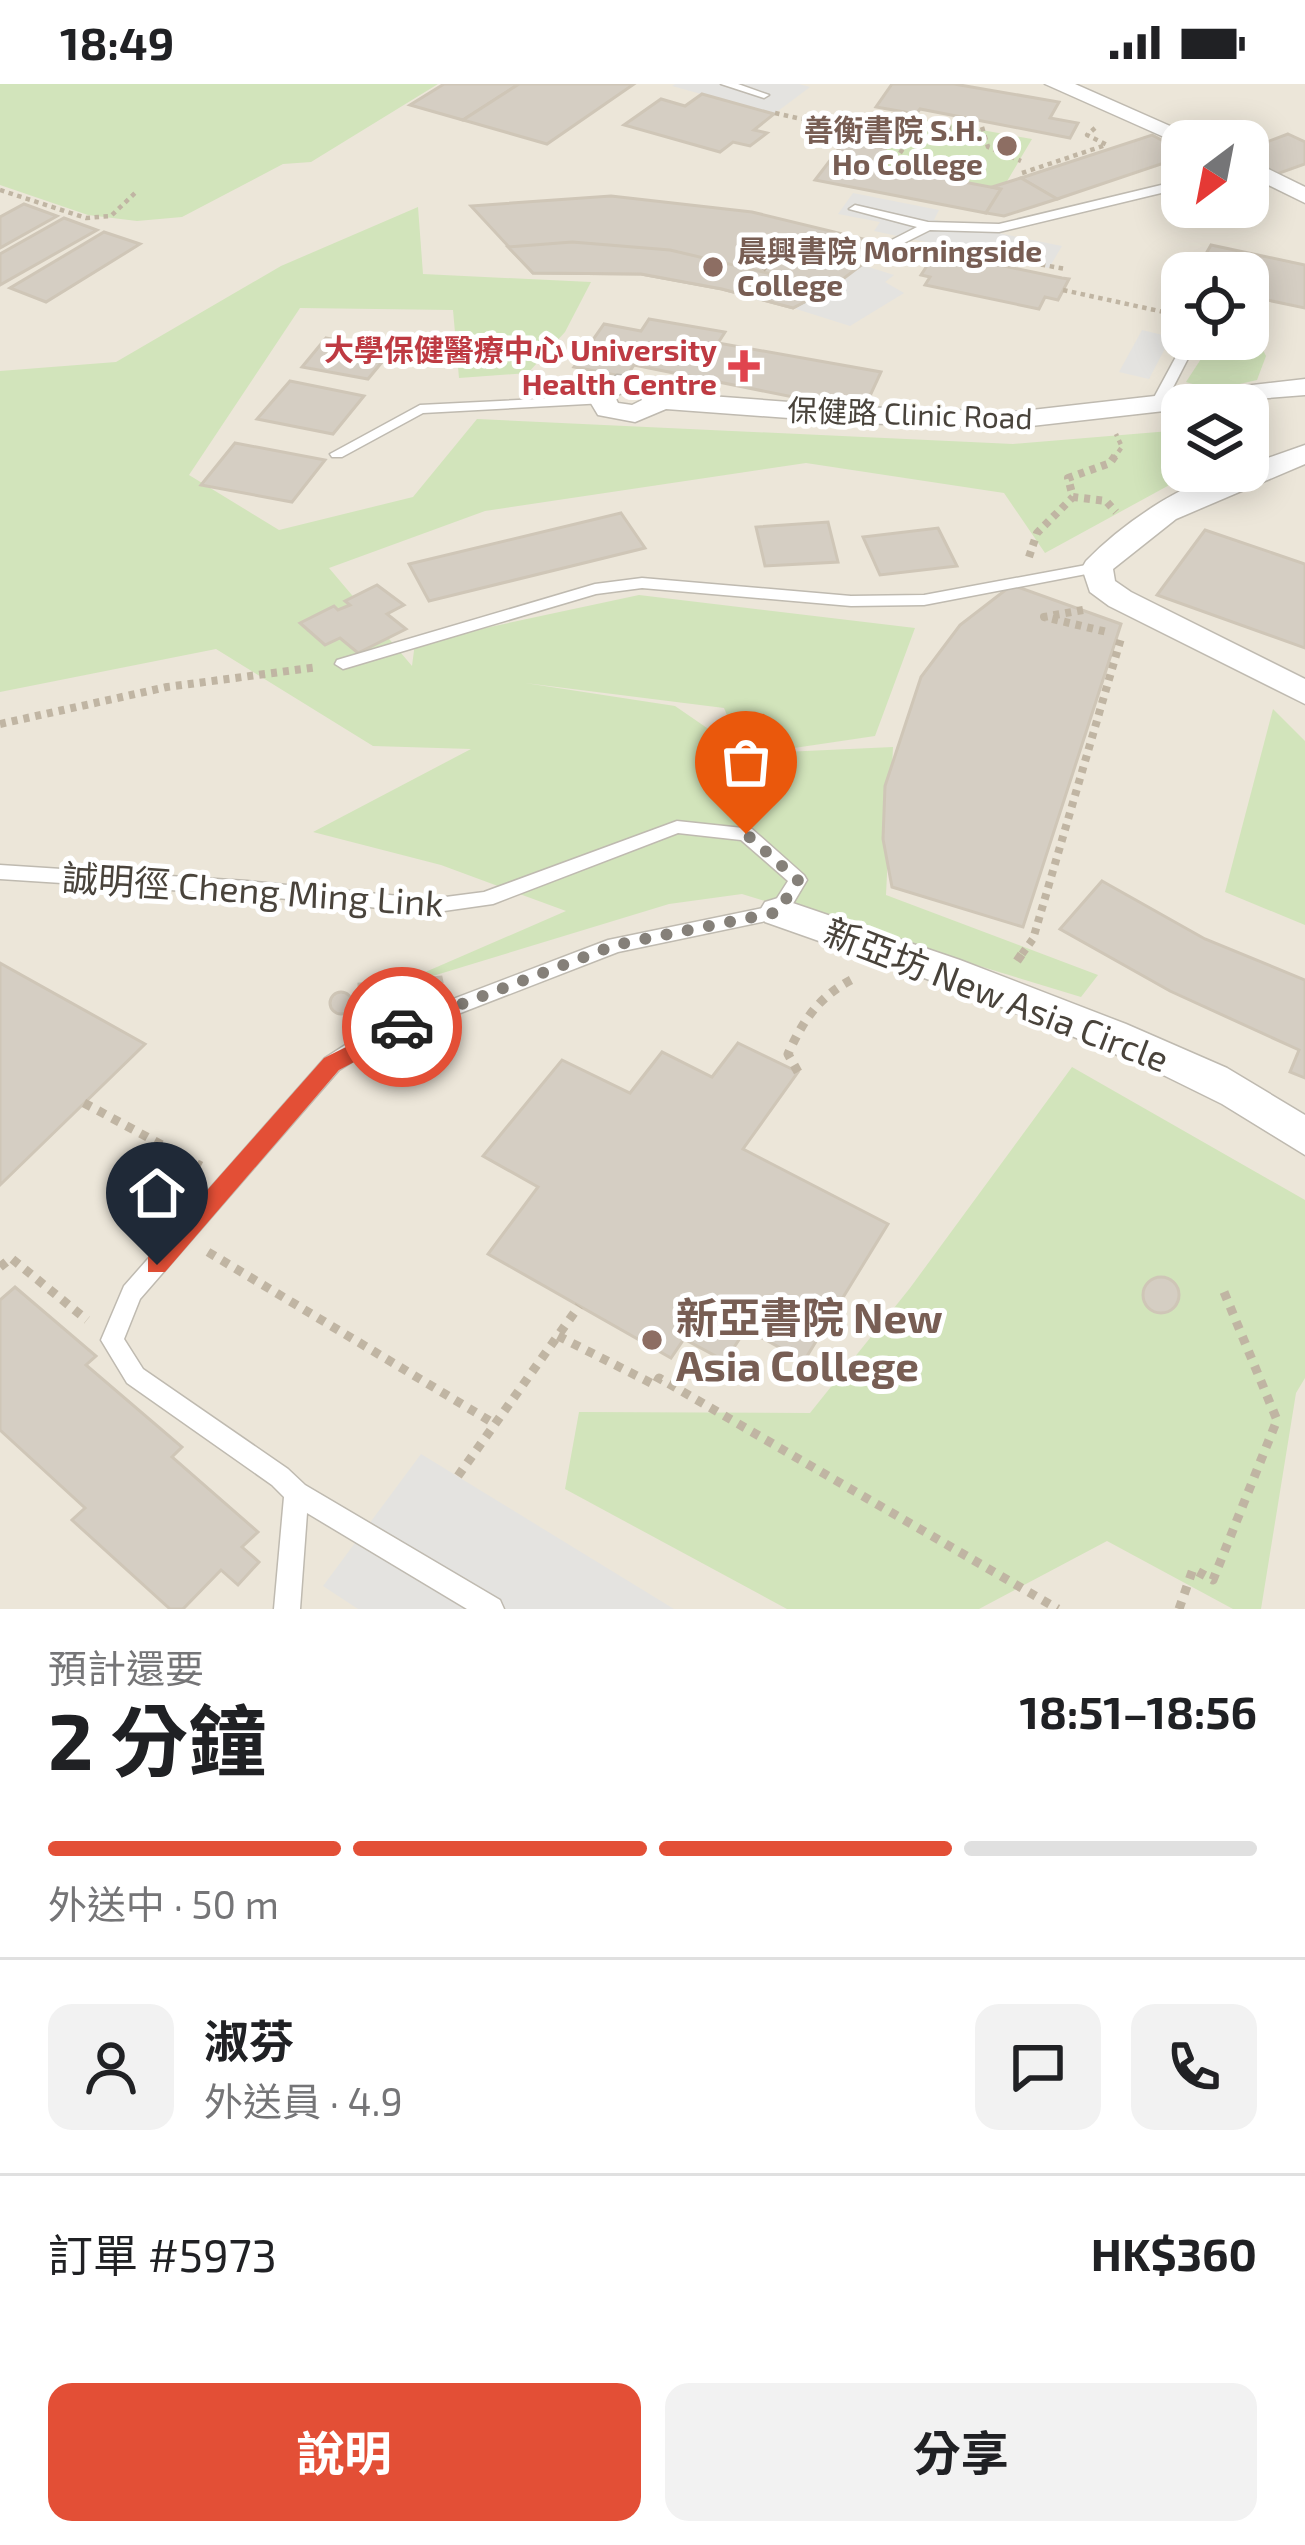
<!DOCTYPE html>
<html lang="zh-TW">
<meta charset="utf-8">
<style>
:root{--surface:#fff;--page:#f2f2f2;--text:#202124;--muted:#757577;--line:#e0e0e0;--accent:#e34f36}
body{margin:0;font-family:"Exo 2","Noto Sans TC",sans-serif;background:var(--page);color:var(--text);height:100vh;display:flex;flex-direction:column;font-size:45px;white-space:nowrap}
*{box-sizing:border-box;margin:0}
p{font-size:39px;color:var(--muted)}
.icon{flex:none;width:66px;height:66px;fill:none;stroke:currentColor;stroke-width:2;stroke-linecap:round;stroke-linejoin:round}
.map{position:relative;height:1525px;overflow:hidden}
.panel{display:flex;flex-direction:column;background:var(--surface);flex:1}
.panel>*{flex:none}
.needle{width:78px;rotate:212deg}
.fabs{position:absolute;left:1161px;top:36px;display:grid;gap:24px}
.fabs a{display:grid;place-items:center;width:108px;height:108px;border-radius:24px;background:var(--surface);box-shadow:0 6px 30px #0003;font-size:60px}
.pin{position:absolute;display:grid;place-items:center;width:102px;height:102px;color:#fff;margin:-123px -51px;border-radius:50% 50% 50% 0;rotate:-45deg;box-shadow:0 0 12px #0007}
.pin .icon{rotate:45deg}
.courier{position:absolute;display:grid;place-items:center;width:120px;height:120px;margin:-60px;border:9px solid #e34f36;border-radius:50%;background:#fff;color:#222;box-shadow:0 3px 15px #0007}
.overview em{font-style:normal;font-weight:700}
.overview div{display:flex;flex-direction:column-reverse}
.overview{display:flex;align-items:center;justify-content:space-between;height:204px;padding:0 48px}
h1{font-size:78px;font-weight:700;line-height:90px}
.bar{display:grid;grid-template-columns:repeat(4,1fr);gap:18px 12px;align-content:center;height:144px;padding:0 48px}
.bar i{height:15px;border-radius:9px;background:var(--line)}
.bar .on{background:var(--accent)}
.bar p{grid-column:span 4}
.line{display:flex;align-items:center;gap:30px;padding:0 48px;border-top:3px solid var(--line)}
.line div{flex:1}
.round{display:grid;place-items:center;flex:none;width:126px;height:126px;border-radius:24px;background:var(--page)}
.action{display:flex;gap:24px;margin-top:auto;padding:24px 48px}
.action a{flex:1;height:138px;border-radius:24px;background:var(--accent);color:#fff;font-size:48px;font-weight:700;line-height:138px;text-align:center}
.action a+a{background:var(--page);color:var(--text)}
.status{display:flex;justify-content:space-between;align-items:center;height:84px;padding:0 60px;background:var(--surface);direction:ltr}
.status svg{height:33px;fill:currentColor}
.map>svg:first-child{display:block}
</style>
<div class="status"><b>18:49</b><svg viewBox="0 0 49 12"><path d="M0 12V9h3v3zM5 12V6h3v6zM10 12V3h3v9zM15 12V0h3v12zM26 1h20v11H26zM47 4h2v5h-2z"/></svg></div>
<div class="map">
<svg width="1305" height="1525" viewBox="0 0 1305 1525">
<rect width="100%" height="100%" fill="#f5f2ed"/>
<path fill="#ece6d9" fill-rule="evenodd" d="M0 0H1305V1525H0ZM1182 57H1248V123H1182ZM1182 189H1248V255H1182ZM1182 321H1248V387H1182Z"/>
<g fill="#d2e4bb" fill-rule="evenodd">
<polygon points="0,0 438,0 311,78 283,80 182,133 137,137 88,131 0,101"/>
<polygon points="909,33 1032,55 1006,99 992,103 874,81"/>
<path d="M418 123 423 190 591 198 565 248 528 289 459 294 453 226 300 224 189 391 279 446 413 413 477 335 1013 360 1182 346V387H1195L1045 469 1004 409 806 379 485 427 329 484 412 582 415 559 639 511 915 544 875 652 761 669 893 663 886 811 1098 891 1081 913 742 810 669 820 377 909 566 827 441 781 313 748 471 665 373 662 216 565 0 608V287L116 278 281 182ZM525 599 724 624 742 668 675 622Z"/>
<polygon points="1221,255 1262,264 1266,272 1257,296 1213,306 1186,298 1212,258"/>
<polygon points="1273,625 1305,657 1305,841 1225,808"/>
<polygon points="1072,983 1305,1116 1305,1294 1296,1309 1261,1525 1233,1525 1107,1457 979,1525 787,1525 565,1405 579,1328 810,1329 910,1204"/>
</g>
<g fill="#e4e3e0">
<polygon points="675,0 799,0 810,3 774,30 672,2"/>
<polygon points="853,109 939,126 934,136 1062,162 1049,184 874,147 880,138 838,130"/>
<polygon points="862,181 894,191 885,198 904,209 850,242 793,224"/>
<polygon points="1142,246 1171,253 1149,295 1119,288"/>
<polygon points="421,1370 674,1525 358,1525 323,1502"/>
</g>
<g fill="#d5cec3" stroke="#cfc6b7" stroke-width="3">
<polygon points="444,0 519,0 463,36 410,21"/>
<polygon points="519,0 634,0 547,60 463,36"/>
<polygon points="892,0 954,0 1059,18 1050,34 1078,39 1070,54 920,25 916,30 876,23"/>
<polygon points="702,10 774,30 754,46 767,49 750,62 733,58 720,68 624,41 661,15 685,22"/>
<polygon points="1288,50 1305,58 1305,80 1277,90 1248,76 1248,65"/>
<polygon points="1152,51 1182,67 1182,73 1057,115 1021,94"/>
<polygon points="845,57 886,64 874,81 1001,105 986,129 815,96"/>
<polygon points="1021,94 1057,115 1004,132 986,129 1001,105 992,103"/>
<polygon points="611,112 752,128 888,161 831,204 793,224 722,205 641,190 533,189 471,122"/>
<polygon points="24,120 57,132 0,164 0,133"/>
<polygon points="64,134 97,146 0,201 0,170"/>
<polygon points="104,148 140,160 46,218 10,204"/>
<polygon points="572,158 670,166 831,204 793,224 722,205 641,190 533,189 508,163"/>
<polygon points="1211,161 1305,181 1305,224 1248,212 1248,189 1195,189"/>
<polygon points="936,168 1062,194 1069,195 1058,216 1045,213 1039,225 925,201 930,193 921,191"/>
<polygon points="649,235 725,248 718,259 881,288 863,327 634,281 626,293 574,283 604,240 641,247"/>
<polygon points="326,254 392,266 368,295 302,283"/>
<polygon points="290,297 364,312 333,350 257,335"/>
<polygon points="235,359 325,376 292,418 201,401"/>
<polygon points="621,429 645,464 429,517 409,480"/>
<polygon points="828,438 838,478 765,482 756,443"/>
<polygon points="938,444 957,482 880,491 863,453"/>
<polygon points="1205,446 1305,480 1305,564 1157,511"/>
<polygon points="377,501 404,521 387,530 406,545 358,569 340,554 325,561 300,539 334,522 338,526 350,521 345,517"/>
<polygon points="1012,501 1121,540 1023,843 892,803 883,755 885,702 921,593 960,541"/>
<polygon points="1102,797 1205,855 1305,896 1305,994 1290,988 1299,966 1170,907 1060,845"/>
<polygon points="0,879 145,960 0,1101"/>
<polygon points="441,893 442,898 360,929 359,900"/>
<circle cx="341" cy="919" r="11"/>
<polygon points="738,959 798,988 743,1065 888,1140 804,1277 746,1245 725,1277 684,1255 671,1274 488,1170 538,1103 483,1072 562,976 630,1009 662,968 712,993"/>
<circle cx="1161" cy="1211" r="18"/>
<polygon points="15,1203 96,1272 86,1281 182,1363 172,1373 258,1448 242,1463 259,1478 238,1501 221,1486 183,1525 170,1525 72,1436 85,1424 0,1346 0,1216"/>
</g>
<g fill="none" stroke-linecap="round" stroke-linejoin="round">
<defs>
<g id="service">
<polygon points="721,0 738,0 769,11 764,14"/>
<polygon points="1182,96 1182,104 999,148 930,146 882,170 878,169 878,163 917,143 849,125 855,121 928,138 999,140"/>
<polygon points="1198,255 1165,319 1158,323 1153,322 1151,319 1185,256"/>
<polygon points="600,312 607,316 605,319 423,329 342,373 332,373 330,370 420,321"/>
<polygon points="1097,479 1102,481 1105,484 1102,487 924,521 851,522 642,504 596,510 343,585 335,580 337,576 595,500 642,494 851,512 924,511"/>
<polygon points="677,737 752,745 804,791 807,796 785,833 618,868 378,961 339,986 140,1215 124,1255 143,1285 288,1385 305,1401 500,1516 504,1525 467,1525 307,1429 300,1525 274,1525 284,1413 272,1401 127,1299 101,1256 124,1202 325,974 364,949 608,856 772,822 788,797 741,756 678,749 493,820 430,829 247,811 0,795 0,781 247,797 430,815 484,808"/>
</g>
<g id="minor">
<polygon points="1045,0 1075,0 1204,57 1182,61"/>
<polygon points="1248,75 1305,103 1305,119 1248,91"/>
<path d="M617 291 655 295 669 309 857 323 1013 328 1305 295V311L1182 321V325L1013 344 857 339 666 325 635 338 598 331 586 311ZM623 308 638 309 642 316 632 321 618 319 615 313Z"/>
<path d="M1305 361V380L1176 435 1113 485 1115 497 1131 508 1305 595V620L1109 522 1090 508 1082 484 1086 477C1122 440 1195 387 1248 387V381Z"/>
<polygon points="778,814 960,876 1126,940 1227,984 1305,1031 1305,1071 1222,1020 1149,984 975,912 765,838 759,828 765,818"/>
</g>
</defs>
<use href="#service" stroke="#bfbab0" stroke-width="3"/>
<use href="#minor" stroke="#bfbab0" stroke-width="3"/>
<g stroke="#c0b5a3" stroke-width="4.5" stroke-dasharray="4.5 4.5" stroke-linecap="butt">
<polyline points="775,29 895,56"/>
<polyline points="877,30 880,35 909,40"/>
<polyline points="982,43 988,63 1021,77"/>
<polyline points="1095,44 1087,51 1107,61"/>
<polyline points="900,69 920,39 981,49"/>
<polyline points="1022,89 1106,61"/>
<polyline points="0,106 86,134 111,132 136,108"/>
<polyline points="1032,179 1066,185"/>
<polyline points="763,186 779,168"/>
<polyline points="1063,206 1182,232"/>
<polyline points="1113,375 1122,363 1116,350"/>
</g>
<g stroke="#c0b5a3" stroke-width="8" stroke-dasharray="6 6" stroke-linecap="butt">
<polyline points="1115,372 1110,379 1068,394 1073,413 1106,417 1116,428"/>
<polyline points="1029,473 1037,449 1073,413"/>
<polyline points="1083,526 1044,533 1107,548"/>
<polyline points="0,640 167,603 318,583"/>
<polyline points="1022,870 1033,855 1122,551"/>
</g>
<g stroke="#c0b5a3" stroke-width="9" stroke-dasharray="8 8" stroke-linecap="butt">
<polyline points="1017,877 1024,867"/>
<path d="M798 988 788 970C804 934 821 910 857 893"/>
<polyline points="84,1019 201,1082"/>
<polyline points="208,1168 495,1340"/>
<polyline points="0,1183 11,1174 87,1236"/>
<polyline points="558,1252 655,1301 659,1294 1058,1525"/>
<polyline points="458,1392 579,1222"/>
<polyline points="1179,1525 1193,1485 1213,1496 1277,1336 1224,1208"/>
</g>
<use href="#service" fill="#fff" fill-rule="evenodd"/>
<use href="#minor" fill="#fff" fill-rule="evenodd"/>
</g>
<polygon fill="#e34f36" points="402,935 412,943 409,949 339,986 165,1188 148,1188 148,1173 324,974"/>
<g fill="none" stroke-linecap="round" stroke-linejoin="round">
<polyline stroke="#858079" stroke-width="12" stroke-dasharray="0 21.6" points="402,943 615,861 778,828 798,796 746,750"/>
</g>
<g fill="#8d6e63" stroke="#fff" stroke-width="4.5">
<circle cx="1007" cy="62" r="12"/>
<circle cx="713" cy="183" r="12"/>
<circle cx="652" cy="1256" r="12"/>
</g>
<path fill="#e0444e" stroke="#fff" stroke-width="4.5" d="M738 264h12v12h12v12h-12v12h-12v-12h-12v-12h12z"/>
<g text-anchor="middle" dominant-baseline="central" stroke-width="10" stroke-linejoin="round" paint-order="stroke">
<g font-size="30" font-weight="bold" fill="#785e54" stroke="#fff" text-anchor="end">
<text x="983" y="45">善衡書院 S.H.<tspan x="983" dy="34">Ho College</tspan></text>
<text x="737" y="166" text-anchor="start">晨興書院 Morningside<tspan x="737" dy="34">College</tspan></text>
</g>
<g font-size="30" font-weight="bold" fill="#be3a42" stroke="#fff" text-anchor="end">
<text x="717" y="265">大學保健醫療中心 University<tspan x="717" dy="34">Health Centre</tspan></text>
</g>
<g font-size="30" fill="#49433b" stroke="#fff">
<text transform="translate(910 329) rotate(2)">保健路 Clinic Road</text>
</g>
<g font-size="36" fill="#49433b" stroke="#fff">
<text transform="translate(253 805) rotate(4)">誠明徑 Cheng Ming Link</text>
<text transform="translate(997 910) rotate(21)">新亞坊 New Asia Circle</text>
</g>
<g font-size="42" font-weight="bold" fill="#785e54" stroke="#fff" text-anchor="start">
<text x="676" y="1232">新亞書院 New<tspan x="676" dy="48">Asia College</tspan></text>
</g>
</g>
</svg>
<div class="fabs">
<a><svg class="needle" viewBox="-14 -14 28 28"><path d="M0-13l5 13h-10z" fill="#e53935"/><path d="M0 13l5-13h-10z" fill="#757577"/></svg></a>
<a><svg class="icon" aria-label="locate" viewBox="0 0 24 24"><circle cx="12" cy="12" r="6"/><path d="M12 2v4M12 18v4M2 12h4M18 12h4"/></svg></a>
<a><svg class="icon" aria-label="layers" viewBox="0 0 24 24"><path d="M12 4l9 5-9 5-9-5zM3 14l9 5 9-5"/></svg></a>
</div>
<div class="pin" style="left:746px;top:750px;background:#ea580c"><svg class="icon" aria-label="bag" viewBox="0 0 24 24"><path d="M5 8h14l-1 12H6zM9 8a3 3 0 0 1 6 0"/></svg></div>
<div class="pin" style="left:157px;top:1181px;background:#1f2937"><svg class="icon" aria-label="home" viewBox="0 0 24 24"><path d="M3 11l9-7 9 7M6 9v11h12V9"/></svg></div>
<div class="courier" style="left:402px;top:943px"><svg class="icon" aria-label="car" viewBox="0 0 24 24"><path d="M5 17H2v-5l4-1 3-4h7l3 4 3 1v5h-3M9 17h6M6 11h13"/><circle cx="7" cy="17" r="2"/><circle cx="17" cy="17" r="2"/></svg></div>
</div>
<section class="panel">
<div class="overview"><div><h1>2 分鐘</h1><p>預計還要</p></div><em>18:51–18:56</em></div>
<div class="bar"><i class="on"></i><i class="on"></i><i class="on"></i><i></i><p>外送中 · 50 m</p></div>
<div class="line" style="height:216px"><a class="round"><svg class="icon" aria-label="person" viewBox="0 0 24 24"><circle cx="12" cy="8" r="4"/><path d="M4 21q1-7 8-7t8 7"/></svg></a><div><b>淑芬</b><p>外送員 · 4.9</p></div><a class="round"><svg class="icon" aria-label="chat" viewBox="0 0 24 24"><path d="M4 5h16v11H9l-5 4z"/></svg></a><a class="round"><svg class="icon" aria-label="phone" viewBox="0 0 24 24"><path d="M5 4h4l2 5-3 2q2 4 5 5l2-3 5 2v4C11 20 4 13 5 4z"/></svg></a></div>
<div class="line" style="height:156px"><div>訂單 #5973</div><b>HK$360</b></div>
<div class="action"><a>說明</a><a>分享</a></div>
</section>
